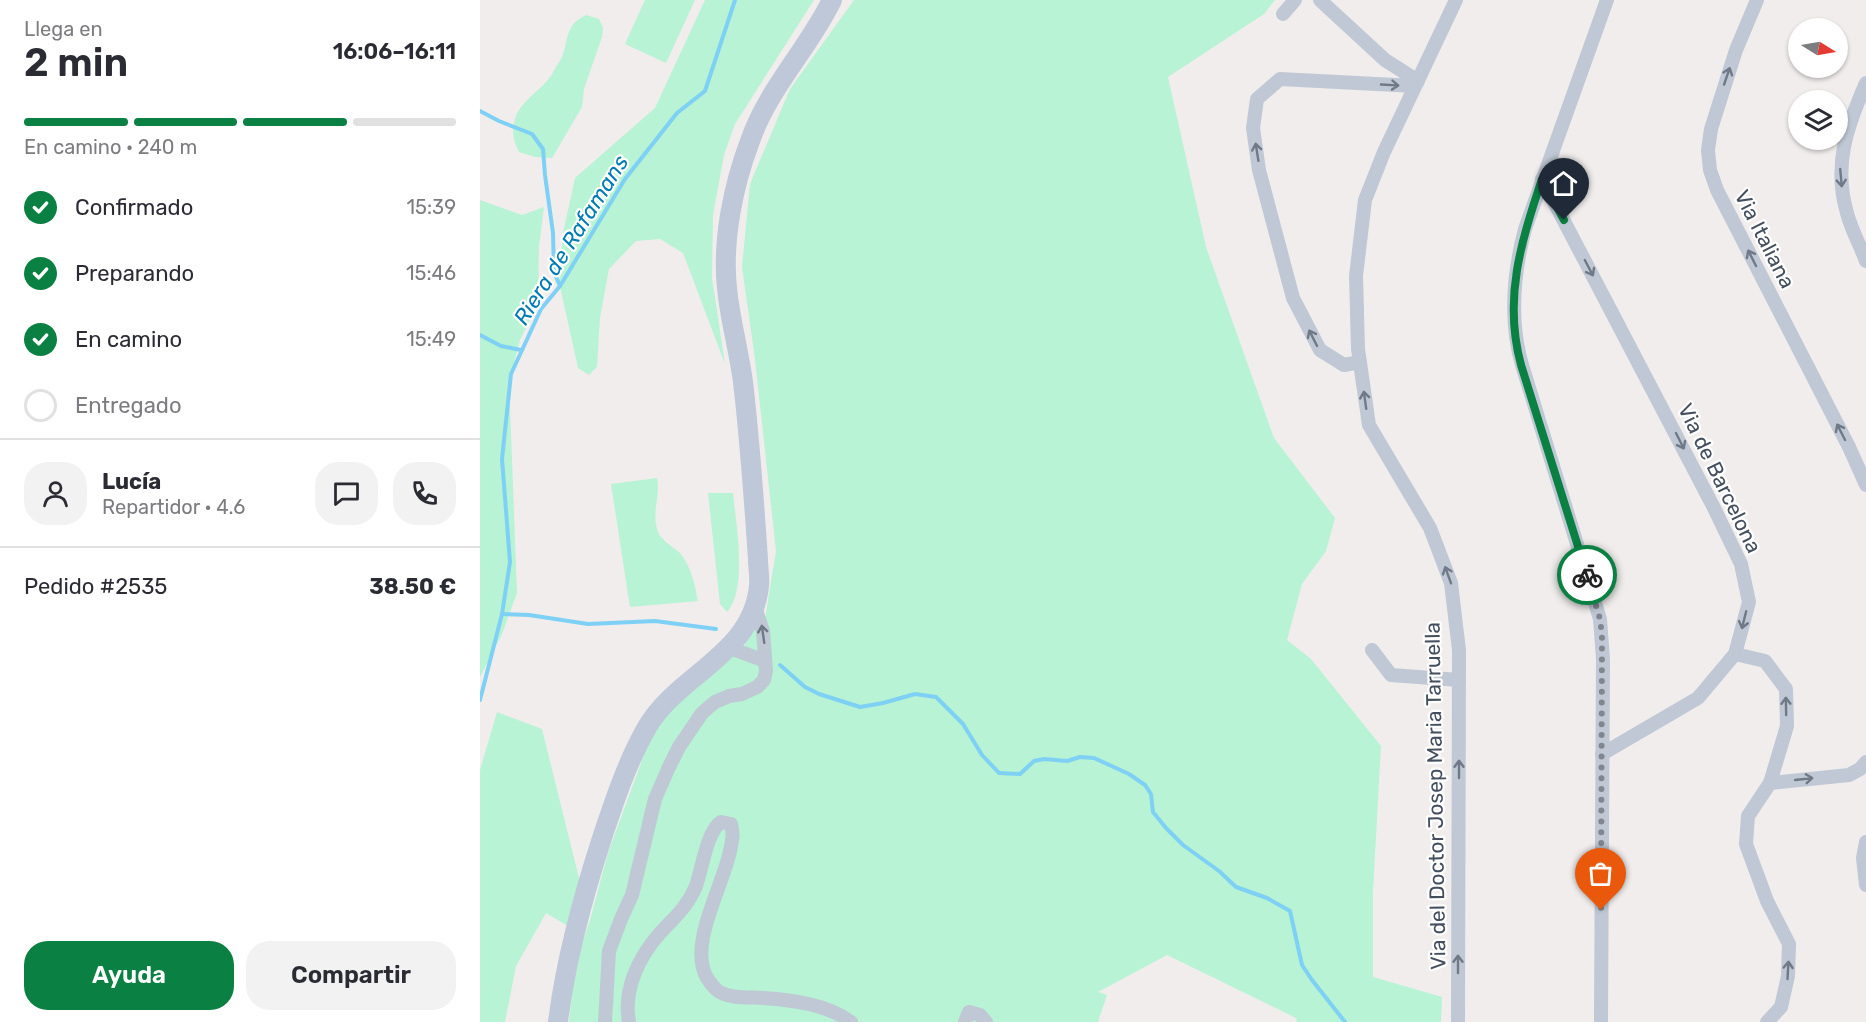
<!DOCTYPE html>
<html lang="es">
<meta charset="utf-8">
<style>
:root{--surface:#fff;--page:#f2f2f3;--text:#2b2b33;--muted:#7c7c81;--line:#e1e1e2;--accent:#0b8043}
body{margin:0;font-family:Rubik,sans-serif;background:var(--page);color:var(--text);height:100vh;display:flex;flex-direction:column;font-size:22px;white-space:nowrap}
*{box-sizing:border-box;margin:0}
p{font-size:20px;color:var(--muted)}
.icon{flex:none;width:33px;height:33px;fill:none;stroke:currentColor;stroke-width:2;stroke-linecap:round;stroke-linejoin:round}
.map{position:relative;flex:1;overflow:hidden}
.side{display:flex;flex-direction:column;background:var(--surface);width:480px}
.side>*{flex:none}
.needle{width:39px;rotate:101deg}
.fabs{position:absolute;left:1308px;top:18px;display:grid;gap:12px}
.fabs a{display:grid;place-items:center;width:60px;height:60px;border-radius:50%;background:var(--surface);box-shadow:0 2px 4px #0004;font-size:30px}
.pin{position:absolute;display:grid;place-items:center;width:51px;height:51px;color:#fff;margin:-62px -26px;border-radius:50% 50% 50% 0;rotate:-45deg;box-shadow:0 0 6px #0007}
.pin .icon{rotate:45deg}
.courier{position:absolute;display:grid;place-items:center;width:60px;height:60px;margin:-30px;border:4px solid #0b8043;border-radius:50%;background:#fff;color:#222;box-shadow:0 2px 8px #0007}
.overview em{font-style:normal;font-weight:600}
.overview div{display:flex;flex-direction:column-reverse}
.overview{display:flex;align-items:center;justify-content:space-between;height:102px;padding:0 24px}
h1{font-size:39px;font-weight:600;line-height:45px}
.bar{display:grid;grid-template-columns:repeat(4,1fr);gap:9px 6px;align-content:center;height:72px;padding:0 24px}
.bar i{height:8px;border-radius:4px;background:var(--line)}
.bar .active{background:var(--accent)}
.bar p{grid-column:span 4}
.line{display:flex;align-items:center;gap:15px;padding:0 24px;border-top:2px solid var(--line)}
.line div{flex:1}
.round{display:grid;place-items:center;flex:none;width:63px;height:63px;border-radius:24px;background:var(--page)}
ol{padding:0 24px;list-style:none}
li{display:flex;align-items:center;gap:18px;height:66px}
li p{margin-inline-start:auto}
li .icon{padding:6px;border-radius:50%;background:var(--accent);color:#fff;stroke-width:4}
li:last-child{color:var(--muted)}
li i{width:33px;height:33px;border:3px solid var(--line);border-radius:50%}
.button{display:flex;gap:12px;margin-top:auto;padding:12px 24px}
.button a{flex:1;height:69px;border-radius:24px;background:var(--accent);color:#fff;font-size:24px;font-weight:600;line-height:69px;text-align:center}
.button a+a{background:var(--page);color:var(--text)}
main{display:flex;flex:1;min-height:0}
.map>svg:first-child{display:block}
</style>
<main>
<section class="side">
<div class="overview"><div><h1>2 min</h1><p>Llega en</p></div><em>16:06–16:11</em></div>
<div class="bar"><i class="active"></i><i class="active"></i><i class="active"></i><i></i><p>En camino · 240 m</p></div>
<ol>
<li><svg class="icon" aria-label="check" viewBox="0 0 24 24"><path d="M5 12l5 5 9-10"/></svg>Confirmado<p>15:39</p></li>
<li><svg class="icon" aria-label="check" viewBox="0 0 24 24"><path d="M5 12l5 5 9-10"/></svg>Preparando<p>15:46</p></li>
<li><svg class="icon" aria-label="check" viewBox="0 0 24 24"><path d="M5 12l5 5 9-10"/></svg>En camino<p>15:49</p></li>
<li><i></i>Entregado</li>
</ol>
<div class="line" style="height:108px"><a class="round"><svg class="icon" aria-label="person" viewBox="0 0 24 24"><circle cx="12" cy="8" r="4"/><path d="M4 21q1-7 8-7t8 7"/></svg></a><div><b>Lucía</b><p>Repartidor · 4.6</p></div><a class="round"><svg class="icon" aria-label="chat" viewBox="0 0 24 24"><path d="M4 5h16v11H9l-5 4z"/></svg></a><a class="round"><svg class="icon" aria-label="phone" viewBox="0 0 24 24"><path d="M5 4h4l2 5-3 2q2 4 5 5l2-3 5 2v4C11 20 4 13 5 4z"/></svg></a></div>
<div class="line" style="height:78px"><div>Pedido #2535</div><b>38.50 €</b></div>
<div class="button"><a>Ayuda</a><a>Compartir</a></div>
</section>
<div class="map">
<svg width="1386" height="1022" viewBox="0 0 1386 1022">
<rect width="100%" height="100%" fill="#f1eded"/>
<g fill="#b7f3d4">
<polygon points="165,0 215,0 186,63 145,44"/>
<polygon points="225,0 334,0 255,124 244,155 233,215 232,278 245,364 203,253 180,239 156,241 129,269 120,318 117,367 109,375 98,368 79,282 83,233 95,178 175,108"/>
<polygon points="374,0 795,0 784,14 688,77 726,247 794,438 855,518 846,551 822,584 807,640 831,659 901,746 893,891 893,977 962,997 961,1022 817,1022 816,1018 687,955 618,992 627,995 618,1022 89,1022 95,964 110,920 128,853 172,733 198,702 265,645 273,627 277,633 283,631 296,551 275,359 262,267 270,184 310,89"/>
<path d="M106 15 119 19 123 28 122 37 104 89 102 107 72 158 55 157 39 152C33 140 31 130 36 116 43 99 63 89 72 74 75 68 79 63 82 57 89 38 85 25 106 15Z"/>
<polygon points="0,200 42,215 64,207 59,247 58,303 40,340 31,374 30,406 37,593 22,634 0,677"/>
<path d="M177 478C181 496 170 516 179 534 184 542 193 547 200 553 211 566 215 585 218 601L150 607 131 484Z"/>
<path d="M228 493H253C256 524 268 588 247 612L240 604Z"/>
<polygon points="17,712 62,729 100,882 88,926 66,913 36,966 25,1022 0,1022 0,770"/>
</g>
<g fill="none" stroke-linecap="round" stroke-linejoin="round">
<g stroke="#7fd0f5" stroke-width="4">
<polyline points="0,111 19,121 52,134 63,149 65,175 73,233 74,272 80,286"/>
<polyline points="0,335 21,346 41,350"/>
<polyline points="23,614 49,615 108,624 175,621 236,629"/>
<polyline points="300,665 325,687 339,694 380,707 403,703 435,694 456,697 483,724 502,755 519,773 540,774 554,761 564,759 587,761 600,757 614,758 649,774 665,785 671,794 673,812 686,828 703,845 739,871 756,887 787,898 810,911 822,965 832,980 865,1022"/>
<polyline points="0,700 22,614 30,562 22,459 31,374 61,309 80,286 145,179 197,113 225,91 255,0"/>
</g>
<g stroke="#bfc8d4" stroke-width="14">
<polyline points="840,0 905,60 938,81"/>
<polyline points="976,0 904,152 885,200 876,276 878,349 889,425 950,528 971,583 979,650 978,1022"/>
<polyline points="1277,0 1256,50 1231,129 1228,150 1230,170 1237,190 1369,447 1386,485"/>
<polyline points="803,14 815,0"/>
<path d="M1386 83C1367 126 1353 165 1367 213 1371 229 1380 245 1386 261"/>
<polyline points="1062,179 1233,506 1261,564 1269,602 1255,654 1218,698 1122,754"/>
<polyline points="880,362 864,365 840,350 813,298 779,170 773,128 777,99 800,79 935,86"/>
<polyline points="250,648 285,661"/>
<polyline points="892,650 911,675 979,680"/>
<polyline points="1255,654 1285,661 1306,689 1307,726 1290,783"/>
<polyline points="1386,842 1383,858 1386,885"/>
<polyline points="125,1022 129,951 141,919 152,895 175,799 189,767 199,747 222,713 235,702 249,696 262,694 277,687 284,680 286,671 283,631 275,607"/>
<path d="M149 1022C143 989 159 957 180 933 194 918 208 906 216 886 222 869 227 831 241 822L251 824C254 834 252 842 250 851 243 886 209 943 226 976 228 980 234 988 238 991 249 999 270 997 283 998 312 1000 347 1004 371 1022"/>
<polyline points="485,1022 489,1012 500,1015 506,1022"/>
<path d="M1121 1022 1123 659 1120 619 1042 365C1029 320 1033 275 1045 229L1127 0"/>
<polyline points="1287,1022 1301,1007 1308,976 1309,944 1287,901 1266,844 1268,816 1290,783 1369,775 1380,769 1386,762"/>
</g>
<path stroke="#bec8d9" stroke-width="20" d="M78 1022C86 958 103 896 123 835 135 799 147 763 166 729 197 674 272 656 279 586 280 577 278 568 278 559 274 500 270 441 263 382 259 351 250 320 247 288 242 241 253 186 270 141 288 89 328 49 352 0"/>
</g>
<defs><path id="oneway-shaft" d="M-6 0H5M1.5-3L5.5 0L1.5 3" fill="none" stroke-width="1.6" stroke-linecap="round" stroke-linejoin="round" transform="scale(1.5)"/></defs>
<g stroke="#6f7987">
<use href="#oneway-shaft" transform="translate(1247 76) rotate(-71)"/>
<use href="#oneway-shaft" transform="translate(910 85) rotate(3)"/>
<use href="#oneway-shaft" transform="translate(777 152) rotate(-99)"/>
<use href="#oneway-shaft" transform="translate(1361 178) rotate(85)"/>
<use href="#oneway-shaft" transform="translate(1272 258) rotate(-117)"/>
<use href="#oneway-shaft" transform="translate(1109 268) rotate(62)"/>
<use href="#oneway-shaft" transform="translate(833 338) rotate(-117)"/>
<use href="#oneway-shaft" transform="translate(885 400) rotate(-98)"/>
<use href="#oneway-shaft" transform="translate(1361 432) rotate(-117)"/>
<use href="#oneway-shaft" transform="translate(1200 441) rotate(63)"/>
<use href="#oneway-shaft" transform="translate(968 575) rotate(-110)"/>
<use href="#oneway-shaft" transform="translate(1264 620) rotate(104)"/>
<use href="#oneway-shaft" transform="translate(283 634) rotate(-98)"/>
<use href="#oneway-shaft" transform="translate(1306 706) rotate(-91)"/>
<use href="#oneway-shaft" transform="translate(979 769) rotate(-90)"/>
<use href="#oneway-shaft" transform="translate(1324 779) rotate(-6)"/>
<use href="#oneway-shaft" transform="translate(978 964) rotate(-90)"/>
<use href="#oneway-shaft" transform="translate(1308 970) rotate(-87)"/>
</g>
<g fill="none" stroke-linecap="round" stroke-linejoin="round">
<polyline stroke="#81868f" stroke-width="6" stroke-dasharray="0 10.8" points="1107,575 1120,619 1122,636 1121,910"/>
<path stroke="#0b8043" stroke-width="8" d="M1084 220 1062 179C1041 242 1023 299 1041 365L1107 575"/>
</g>
<g text-anchor="middle" dominant-baseline="central" stroke-width="4.5" stroke-linejoin="round" paint-order="stroke">
<g font-size="21" fill="#444e5d" stroke="#fff">
<text transform="translate(1285 239) rotate(63)">Via Italiana</text>
<text transform="translate(1240 478) rotate(64)">Via de Barcelona</text>
<text transform="translate(955 796) rotate(-91)">Via del Doctor Josep Maria Tarruella</text>
</g>
<g font-size="22" font-style="italic" fill="#007bb4" stroke="#fff">
<text transform="translate(91 240) rotate(-58)">Riera de Rafamans</text>
</g>
</g>
</svg>
<div class="fabs">
<a><svg class="needle" viewBox="-14 -14 28 28"><path d="M0-13l5 13h-10z" fill="#e53935"/><path d="M0 13l5-13h-10z" fill="#7c7c81"/></svg></a>
<a><svg class="icon" aria-label="layers" viewBox="0 0 24 24"><path d="M12 4l9 5-9 5-9-5zM3 14l9 5 9-5"/></svg></a>
</div>
<div class="pin" style="left:1121px;top:910px;background:#ea580c"><svg class="icon" aria-label="bag" viewBox="0 0 24 24"><path d="M5 8h14l-1 12H6zM9 8a3 3 0 0 1 6 0"/></svg></div>
<div class="pin" style="left:1084px;top:220px;background:#1f2937"><svg class="icon" aria-label="home" viewBox="0 0 24 24"><path d="M3 11l9-7 9 7M6 9v11h12V9"/></svg></div>
<div class="courier" style="left:1107px;top:575px"><svg class="icon" aria-label="bike" viewBox="0 0 24 24"><circle cx="6" cy="16" r="4"/><circle cx="18" cy="16" r="4"/><path d="M6 16l4-8h5l3 8M10 8l3 8H6M13 5h3"/></svg></div>
</div>
</main>
